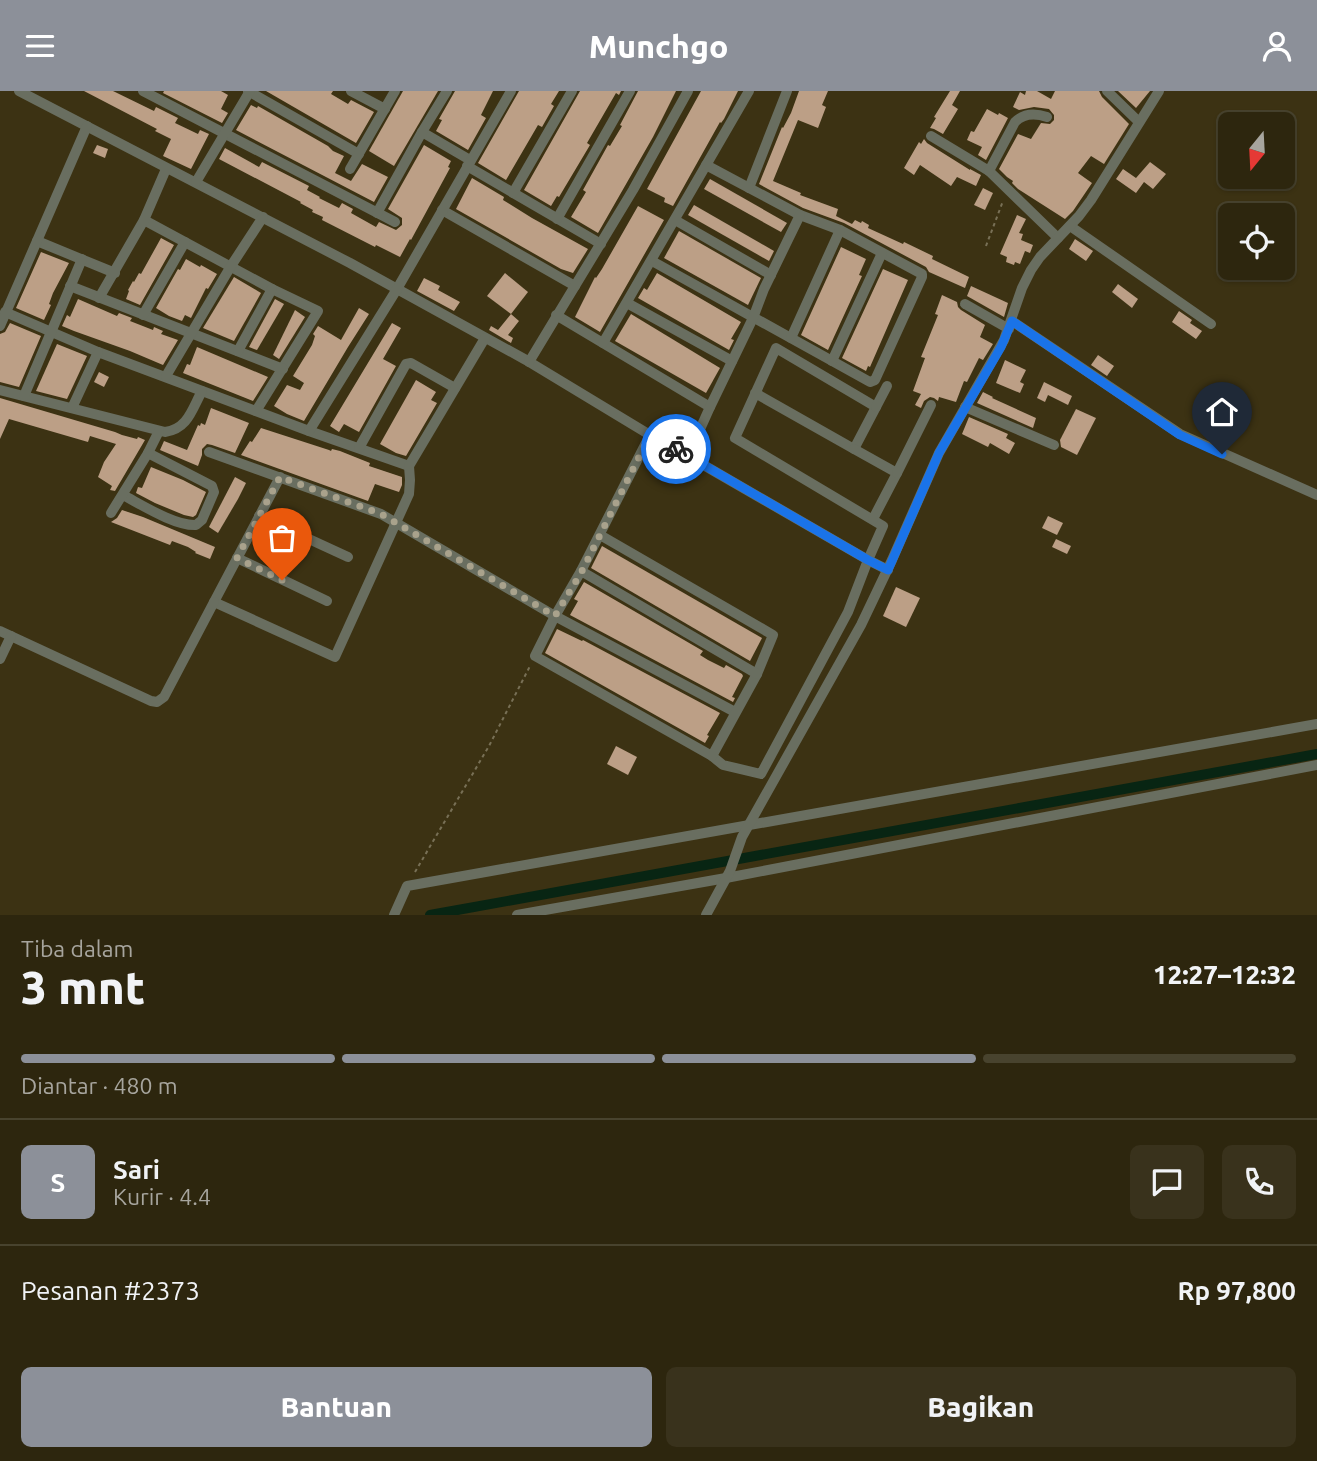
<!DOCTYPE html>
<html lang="id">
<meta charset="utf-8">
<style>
:root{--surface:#2d260e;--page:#39321c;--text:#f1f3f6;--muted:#a7a59e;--line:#48432e;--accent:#8c9099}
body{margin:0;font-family:Ubuntu,sans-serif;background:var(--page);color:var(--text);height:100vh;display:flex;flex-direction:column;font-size:26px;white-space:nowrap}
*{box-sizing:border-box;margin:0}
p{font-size:23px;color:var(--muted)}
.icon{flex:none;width:38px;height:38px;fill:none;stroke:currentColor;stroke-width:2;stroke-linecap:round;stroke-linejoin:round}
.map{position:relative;height:824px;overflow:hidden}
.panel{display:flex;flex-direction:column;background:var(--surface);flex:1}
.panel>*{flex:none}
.needle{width:46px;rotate:198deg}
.tools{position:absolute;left:1218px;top:21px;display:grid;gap:14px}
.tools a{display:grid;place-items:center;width:77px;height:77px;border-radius:10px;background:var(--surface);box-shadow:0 2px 5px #0004,0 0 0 2px var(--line);font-size:35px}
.pin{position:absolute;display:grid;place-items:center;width:60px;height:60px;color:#fff;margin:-72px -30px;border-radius:50% 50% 50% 0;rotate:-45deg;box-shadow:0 0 7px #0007}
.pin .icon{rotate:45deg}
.courier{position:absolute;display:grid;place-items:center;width:70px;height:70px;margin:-35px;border:5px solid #1a73e8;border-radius:50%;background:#fff;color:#222;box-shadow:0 2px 9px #0007}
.headline em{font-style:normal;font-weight:800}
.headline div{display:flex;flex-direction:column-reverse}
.headline{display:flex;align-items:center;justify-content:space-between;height:119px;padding:0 21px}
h1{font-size:46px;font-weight:800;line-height:52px}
.bar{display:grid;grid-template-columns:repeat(4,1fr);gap:10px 7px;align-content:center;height:84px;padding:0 21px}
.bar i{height:9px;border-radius:5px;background:var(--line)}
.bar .current{background:var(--accent)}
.bar p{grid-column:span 4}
.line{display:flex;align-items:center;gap:18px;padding:0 21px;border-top:2px solid var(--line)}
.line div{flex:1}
.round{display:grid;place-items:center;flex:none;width:74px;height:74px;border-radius:10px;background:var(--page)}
.action{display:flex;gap:14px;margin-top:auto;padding:14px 21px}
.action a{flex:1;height:80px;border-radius:10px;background:var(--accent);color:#fff;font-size:28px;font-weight:800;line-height:80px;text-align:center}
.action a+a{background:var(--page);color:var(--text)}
header{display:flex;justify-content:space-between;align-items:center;height:91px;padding:0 21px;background:var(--accent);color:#fff;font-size:32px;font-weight:800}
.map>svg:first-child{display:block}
</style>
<header><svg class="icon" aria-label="menu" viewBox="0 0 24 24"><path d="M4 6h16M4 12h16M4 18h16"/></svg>Munchgo<svg class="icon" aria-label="person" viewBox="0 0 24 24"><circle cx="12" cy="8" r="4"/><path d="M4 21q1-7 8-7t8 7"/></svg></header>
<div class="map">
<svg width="1317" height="824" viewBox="0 0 1317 824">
<rect width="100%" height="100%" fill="#3c3213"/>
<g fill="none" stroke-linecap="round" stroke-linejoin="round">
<polyline stroke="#082513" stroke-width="10" points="430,824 1317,663"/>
</g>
<g fill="#bc9f86">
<polygon points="84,0 113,0 154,20 156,16 178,27 175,32 198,43 200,39 209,43 191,78 163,65 171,48 155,40 157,38"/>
<polygon points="164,0 221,0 228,4 221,18 228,22 222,32 163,2"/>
<polygon points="266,0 333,0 331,3 348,13 351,9 374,21 356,52"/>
<polygon points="403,0 438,0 394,75 369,60"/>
<polygon points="455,0 493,0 481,24 486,27 468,59 436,40 442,29 439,28"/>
<polygon points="519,0 559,0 551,13 554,15 542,36 538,34 506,89 478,72"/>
<polygon points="580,0 621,0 619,4 616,2 587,52 590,54 559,106 557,105 551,115 524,99"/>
<polygon points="638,0 676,0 653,46 598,142 571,126 586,101 583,99 608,54 610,55 622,35 620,34"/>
<polygon points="701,0 738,0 724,28 721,32 720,31 673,115 664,111 665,107 647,98"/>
<polygon points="799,0 828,0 822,14 826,16 818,37 798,29 773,90 801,102 800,104 838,118 836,125 852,133 855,129 861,132 862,130 869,134 868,137 903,153 904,151 933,165 932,168 969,186 965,197 929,181 926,176 844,132 803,117 759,93 782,36 783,37 791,22"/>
<polygon points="950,0 960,0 952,14 958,18 943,43 934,38 930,37 936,27 934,26"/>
<polygon points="1026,0 1037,0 1051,8 1055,0 1099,0 1102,6 1129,33 1104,73 1091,65 1078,82 1092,92 1073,120 1065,128 1018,98 1012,92 1013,90 1007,86 999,78 1018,43 1031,48 1041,32 1050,33 1054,29 1054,24 1049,18 1034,16 1019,19 1013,16 1020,1 1025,4"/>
<polygon points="1118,0 1150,0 1136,17"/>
<polygon points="251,14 257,17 258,15 328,55 333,60 344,65 335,82 351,90 362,73 388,86 374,111 236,39"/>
<polygon points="987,18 998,24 999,22 1008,27 986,69 978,64 982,56 967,49 971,40 974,41"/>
<polygon points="924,48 927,52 970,79 970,78 981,84 976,95 957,86 951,95 920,74 914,84 904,77 919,51 921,53"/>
<polygon points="97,54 108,58 105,67 93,62"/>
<polygon points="424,54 451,70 448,76 450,77 411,149 410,148 400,166 376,154 375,156 322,129 323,126 312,121 313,119 300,112 301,111 219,68 225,57 259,76 262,71 309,95 307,99 320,106 319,107 339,117 342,112 353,118 351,122 376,136 379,131 396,139 402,134 402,127 388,118"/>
<polygon points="1150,71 1166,83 1153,98 1144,91 1136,102 1116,88 1123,78 1136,87"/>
<polygon points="472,87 504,106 503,109 532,127 588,158 573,182 561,178 456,118"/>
<polygon points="710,88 787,132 781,141 704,98"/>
<polygon points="983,97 993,102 985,119 974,114"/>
<polygon points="694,114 774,160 769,170 688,124"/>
<polygon points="638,115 664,129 600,241 575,226 595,186 596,187 602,178"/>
<polygon points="1017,124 1026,128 1019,142 1023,143 1021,149 1033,154 1030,162 1025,160 1020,173 1015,171 1014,174 1006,171 1007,166 1000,163"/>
<polygon points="679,140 761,187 748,214 664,167"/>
<polygon points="161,147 174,154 140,214 126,208 129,200 128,199 133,190 134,191 139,182 141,183"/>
<polygon points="1075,148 1093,160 1086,170 1069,158"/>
<polygon points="841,156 866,168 859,184 862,185 828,259 801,244"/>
<polygon points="41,161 69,172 53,202 49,213 51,214 44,229 16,217"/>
<polygon points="186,168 200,176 201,174 217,183 208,198 206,197 191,227 185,224 182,230 169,225 156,217 178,178 180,179"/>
<polygon points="883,178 908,189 870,276 868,275 866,280 842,267"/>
<polygon points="505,182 528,201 511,223 487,205"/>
<polygon points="657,182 741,231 731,248 734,249 729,259 638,207 644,197 647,199"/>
<polygon points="234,186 261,202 234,250 203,237"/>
<polygon points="424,187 440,195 438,199 460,211 454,220 417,200"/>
<polygon points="1118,193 1138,208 1132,217 1112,201"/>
<polygon points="971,195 1008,212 1004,226 967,205"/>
<polygon points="942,204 957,211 958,216 961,219 985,234 980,246 993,253 983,269 979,267 967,291 964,290 956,311 939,306 938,310 934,307 930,306 924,310 921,317 915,314 921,303 913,300 925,267 921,266 938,224 935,223"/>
<polygon points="78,208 117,225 119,222 132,227 130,230 153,239 154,236 163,240 161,243 178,249 163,274 130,260 74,240 62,235 67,224 70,226"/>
<polygon points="275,208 284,213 257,259 249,256"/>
<polygon points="359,217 369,223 348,256 304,330 287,323 274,315 287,294 300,299 304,292 293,285 312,254 315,245 313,243 318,235 341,249"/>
<polygon points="295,219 305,226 279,268 273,264"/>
<polygon points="1179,220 1192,229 1190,232 1202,240 1196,248 1172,231"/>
<polygon points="511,223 519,230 508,244 513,247 511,252 489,239 491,235 498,239"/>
<polygon points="631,223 720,277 706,302 615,250"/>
<polygon points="10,232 41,245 19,296 0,291 0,243 5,241"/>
<polygon points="392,232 401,237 383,268 396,275 359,341 344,333 339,341 330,335"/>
<polygon points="57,253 87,265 67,308 36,300"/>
<polygon points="197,256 268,286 253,310 183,282 187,273 190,274"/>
<polygon points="1098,264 1114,275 1107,285 1091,274"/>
<polygon points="1005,269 1026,279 1020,291 1024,293 1020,302 996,292"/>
<polygon points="99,281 109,286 104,296 94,291"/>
<polygon points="416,289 436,301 431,309 437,312 406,365 396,362 380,353"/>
<polygon points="1044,291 1072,305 1068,314 1048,304 1045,311 1037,307"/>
<polygon points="983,301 993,306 992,307 1036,327 1033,337 977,312"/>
<polygon points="0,307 115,341 122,344 137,348 138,346 145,349 115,400 110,399 112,395 98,386 104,371 116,353 90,345 88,351 9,328 0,348"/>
<polygon points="211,317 249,332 235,362 212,354 207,353 202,358 202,364 198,375 160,359 164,350 187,359 198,334 200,335 201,332 205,334"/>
<polygon points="1076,318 1096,327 1077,364 1061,356 1060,349"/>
<polygon points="969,326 1008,343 1006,347 1015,352 1009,363 990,352 988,356 962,343"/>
<polygon points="261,337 329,359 331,360 332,358 340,360 370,372 369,375 402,386 402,394 399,401 375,393 368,410 241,364 250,350 252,351"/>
<polygon points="151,376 183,389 206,401 196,424 193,426 184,424 155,412 136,402 138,396 142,397"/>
<polygon points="235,386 246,392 238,408 218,442 209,436"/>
<polygon points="122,419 143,426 215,456 210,468 195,462 196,461 188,456 172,450 170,454 111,431 117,427"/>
<polygon points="1048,425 1063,432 1057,444 1042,437"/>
<polygon points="1056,448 1071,455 1067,463 1052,456"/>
<polygon points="602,455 762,547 750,570 591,477"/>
<polygon points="584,491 703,560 700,564 708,569 724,577 726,574 742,583 743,585 732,606 735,607 733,611 570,524 578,510 574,508"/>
<polygon points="896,496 920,507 906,536 883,525"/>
<polygon points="557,538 582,550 583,549 720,622 707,644 709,645 705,652 545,562"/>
<polygon points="616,655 637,666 628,684 607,673"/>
</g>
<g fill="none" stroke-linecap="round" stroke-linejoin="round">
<g stroke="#787056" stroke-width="2" stroke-dasharray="3.5 3.5" stroke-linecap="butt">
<polyline points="986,155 1003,110"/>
<polyline points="415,781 489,655 530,575"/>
</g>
<g stroke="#696e60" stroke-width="10">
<polyline points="19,0 350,172 526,269 650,344 688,365 868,469 848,521 761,683 723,674 712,665"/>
<polyline points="143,0 395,131"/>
<polyline points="248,0 359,63"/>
<polyline points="351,0 385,18"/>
<polyline points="1107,0 1139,31"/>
<polyline points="422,41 470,69"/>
<polyline points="931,45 989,80 1058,147"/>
<polyline points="467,75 601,153"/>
<polyline points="350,78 395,0"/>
<path d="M989 80 1015 31C1024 22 1035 22 1047 26"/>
<polyline points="196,91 250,0"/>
<polyline points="749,97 787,0"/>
<polyline points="513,102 572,0"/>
<polyline points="442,119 575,195"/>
<polyline points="377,122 422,41 447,0"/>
<polyline points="557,128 630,0"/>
<polyline points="144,129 272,198 318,220 256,320"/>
<polyline points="675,129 771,184"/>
<polyline points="1070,135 1211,233"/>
<polyline points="37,150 115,182"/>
<polyline points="652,170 870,291 875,289 922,186 922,183 840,139 800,124 706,74"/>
<polyline points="70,195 283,278"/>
<polyline points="99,207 144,129 166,78"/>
<polyline points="627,212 732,270"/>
<polyline points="965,213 1009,238"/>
<polyline points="5,221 98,261 309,340 409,375"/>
<polyline points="143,224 185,151"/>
<polyline points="556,224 710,316"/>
<polyline points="1012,230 1180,343 1317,404"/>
<polyline points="0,235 87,35"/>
<polyline points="791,247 840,139"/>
<polyline points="603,252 749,0"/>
<polyline points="238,260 272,198"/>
<polyline points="832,270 882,162"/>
<polyline points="529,271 633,99 688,0"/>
<polyline points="166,285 231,175 263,126"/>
<path d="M0 299 165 341C188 338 192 318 202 300"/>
<polyline points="755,302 854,358 876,316 776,257 735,347 883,435 868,469 888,479"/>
<polyline points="24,305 82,168"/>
<polyline points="876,316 887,295"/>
<polyline points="965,316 1054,354"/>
<polyline points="72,317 98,261"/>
<polyline points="309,340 397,198 511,0"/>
<polyline points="359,357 406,273 411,272 455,297"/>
<polyline points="854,358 897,382 873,428"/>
<polyline points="209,361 381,423 555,525 735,621"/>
<polyline points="688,365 710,316 753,227 764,198 800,124"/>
<polyline points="897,382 931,314"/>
<polyline points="280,386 214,511 335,566 409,403 410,389 409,375 485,247"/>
<path d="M123 404C142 414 175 435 196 434L202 429 214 401 212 395 148 362"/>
<polyline points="111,422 148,362 159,340"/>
<polyline points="259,425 348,466"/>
<polyline points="600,444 773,544 757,583 712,665 535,565 555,525 581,480 650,344"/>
<polyline points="237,467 327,510"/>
<polyline points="581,480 757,583"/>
<polyline points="0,540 151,610 157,611 164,606 214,511"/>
<polyline points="0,568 11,545"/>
<polyline points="394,824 407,795 1317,633"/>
<polyline points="517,824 726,787 1317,674"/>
<polyline points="706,824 730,780 742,746 861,534 892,469 939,362 1004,249 1022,197 1031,179 1040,166 1079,125 1091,109 1159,0"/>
</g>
</g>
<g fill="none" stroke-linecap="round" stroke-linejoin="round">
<polyline stroke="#a9a28c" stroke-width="7" stroke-dasharray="0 12.6" points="282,489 237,467 280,386 381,423 555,525 582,480 650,344 676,358"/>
<polyline stroke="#1a73e8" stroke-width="9" points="676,358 868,469 888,479 939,362 1001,256 1012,230 1180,344 1222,363"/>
</g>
</svg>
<div class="tools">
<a><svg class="needle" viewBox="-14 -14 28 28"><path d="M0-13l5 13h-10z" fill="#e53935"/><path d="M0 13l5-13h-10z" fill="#a7a59e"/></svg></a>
<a><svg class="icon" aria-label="locate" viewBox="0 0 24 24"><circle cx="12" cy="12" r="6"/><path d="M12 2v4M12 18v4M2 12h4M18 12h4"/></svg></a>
</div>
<div class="pin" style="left:282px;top:489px;background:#ea580c"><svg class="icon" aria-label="bag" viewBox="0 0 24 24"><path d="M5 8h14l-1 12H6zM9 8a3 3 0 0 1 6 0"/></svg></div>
<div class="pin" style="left:1222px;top:363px;background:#1f2937"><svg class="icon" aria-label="home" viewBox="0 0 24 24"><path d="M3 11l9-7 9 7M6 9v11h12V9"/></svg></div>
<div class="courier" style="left:676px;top:358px"><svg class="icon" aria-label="bike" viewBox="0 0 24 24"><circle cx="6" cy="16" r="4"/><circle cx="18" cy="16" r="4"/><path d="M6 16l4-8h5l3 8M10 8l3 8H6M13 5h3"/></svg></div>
</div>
<section class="panel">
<div class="headline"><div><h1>3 mnt</h1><p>Tiba dalam</p></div><em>12:27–12:32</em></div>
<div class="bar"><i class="current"></i><i class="current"></i><i class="current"></i><i></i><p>Diantar · 480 m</p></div>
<div class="line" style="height:126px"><b class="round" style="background:var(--accent);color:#fff">S</b><div><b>Sari</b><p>Kurir · 4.4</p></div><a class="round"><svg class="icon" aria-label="chat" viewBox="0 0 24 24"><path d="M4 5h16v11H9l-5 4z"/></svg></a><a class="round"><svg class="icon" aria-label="phone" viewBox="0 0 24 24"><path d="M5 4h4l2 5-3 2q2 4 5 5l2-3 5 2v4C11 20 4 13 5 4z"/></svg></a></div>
<div class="line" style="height:91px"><div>Pesanan #2373</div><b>Rp 97,800</b></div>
<div class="action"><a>Bantuan</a><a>Bagikan</a></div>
</section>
